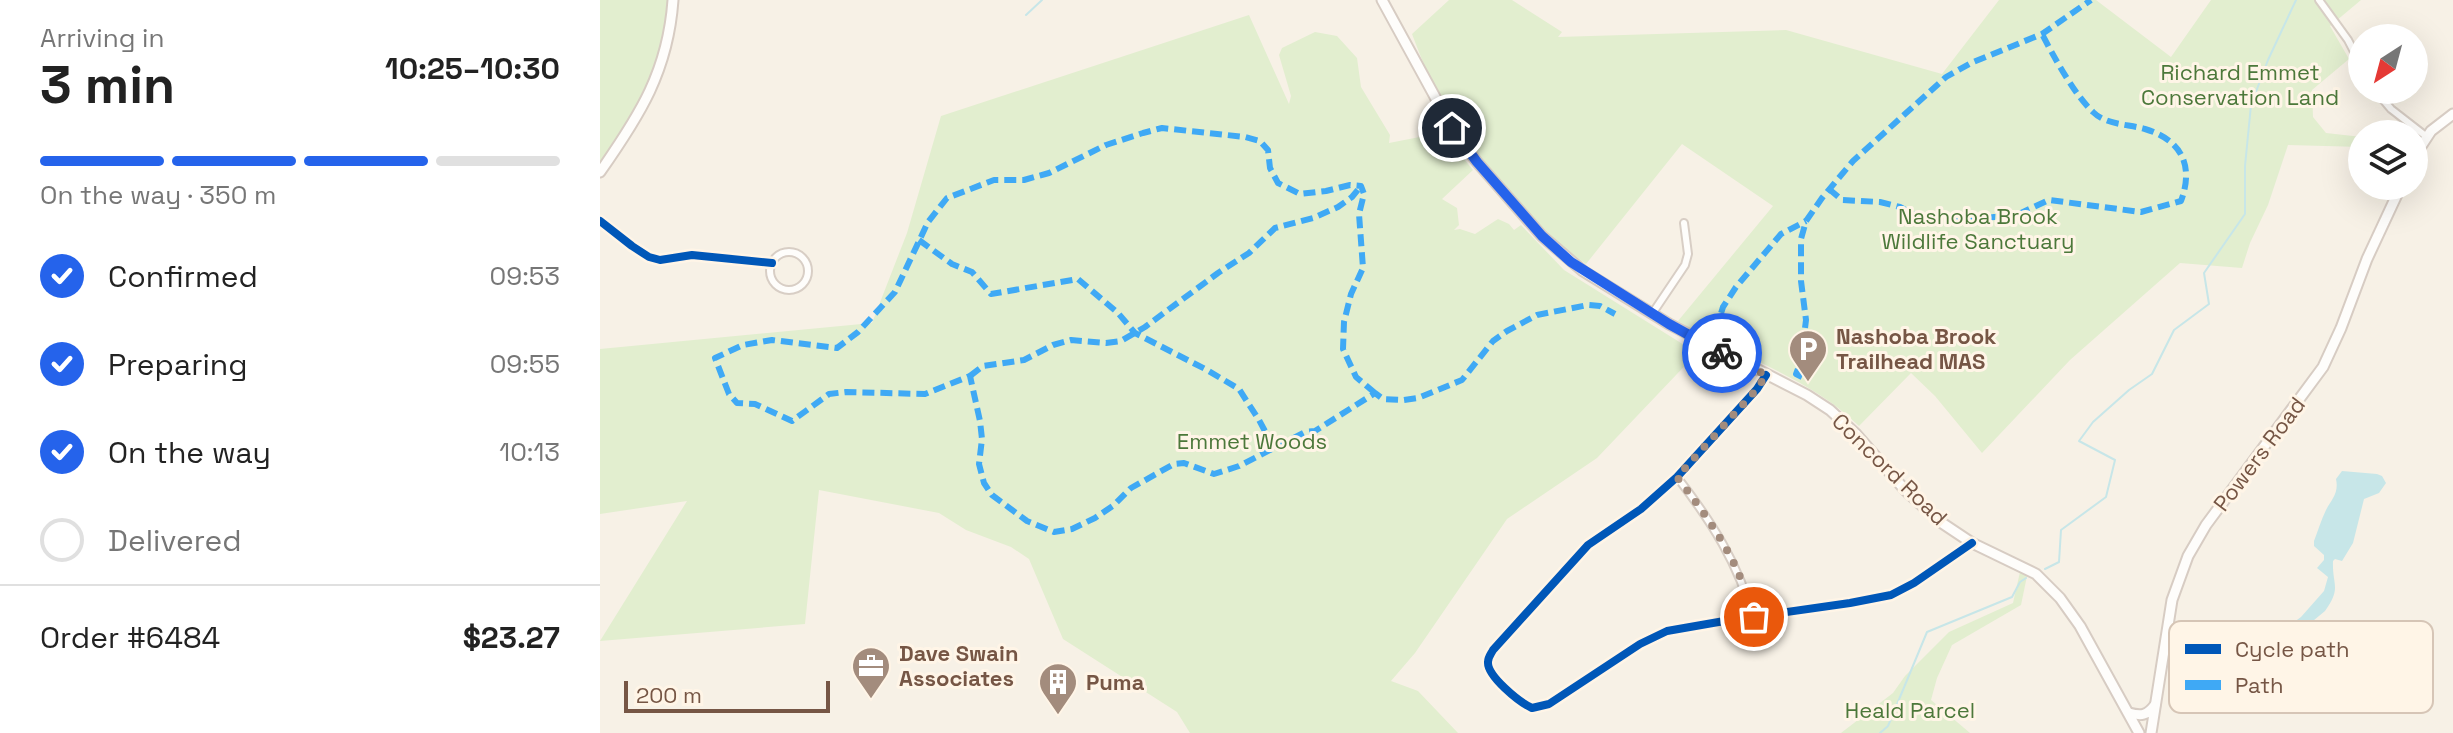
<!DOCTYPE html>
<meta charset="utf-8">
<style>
:root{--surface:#fff;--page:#f6f6f6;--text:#222;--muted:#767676;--line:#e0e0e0;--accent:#2563eb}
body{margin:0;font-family:"Space Grotesk",sans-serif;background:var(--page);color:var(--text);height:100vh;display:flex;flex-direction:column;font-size:30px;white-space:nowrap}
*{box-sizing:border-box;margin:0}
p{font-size:26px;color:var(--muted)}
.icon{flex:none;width:44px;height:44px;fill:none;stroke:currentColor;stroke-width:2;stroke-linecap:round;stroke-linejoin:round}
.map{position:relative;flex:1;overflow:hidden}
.side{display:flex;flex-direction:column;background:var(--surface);width:600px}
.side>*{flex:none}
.needle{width:52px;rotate:216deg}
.controls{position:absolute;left:1748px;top:24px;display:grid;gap:16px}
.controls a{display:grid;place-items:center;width:80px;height:80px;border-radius:50%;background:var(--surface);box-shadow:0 8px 32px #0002;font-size:40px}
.scale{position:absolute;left:24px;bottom:20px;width:206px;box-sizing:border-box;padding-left:8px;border:4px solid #765645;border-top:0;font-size:22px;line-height:28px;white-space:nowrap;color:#765645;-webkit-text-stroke:6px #fff5e7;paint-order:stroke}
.pin{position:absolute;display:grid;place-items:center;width:68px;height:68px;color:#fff;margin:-34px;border:4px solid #fff;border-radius:50%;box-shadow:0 2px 8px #0007}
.courier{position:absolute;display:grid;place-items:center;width:80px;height:80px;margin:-40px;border:6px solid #2563eb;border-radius:50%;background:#fff;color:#222;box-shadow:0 2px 10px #0007}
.overview em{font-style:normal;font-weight:700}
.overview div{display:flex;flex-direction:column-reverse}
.overview{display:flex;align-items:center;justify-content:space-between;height:136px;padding:0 40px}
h1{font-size:52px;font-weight:700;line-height:60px}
.bar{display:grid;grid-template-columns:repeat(4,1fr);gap:12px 8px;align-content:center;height:96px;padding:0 40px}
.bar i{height:10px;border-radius:6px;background:var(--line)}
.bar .current{background:var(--accent)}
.bar p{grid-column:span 4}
.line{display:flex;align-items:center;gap:20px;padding:0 40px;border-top:2px solid var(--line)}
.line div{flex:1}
ol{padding:0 40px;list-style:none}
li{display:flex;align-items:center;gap:24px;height:88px}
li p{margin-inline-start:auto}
li .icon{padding:8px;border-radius:50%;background:var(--accent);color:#fff;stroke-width:4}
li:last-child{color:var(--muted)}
li i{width:44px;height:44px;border:4px solid var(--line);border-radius:50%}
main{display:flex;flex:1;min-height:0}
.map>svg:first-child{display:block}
</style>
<main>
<section class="side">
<div class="overview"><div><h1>3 min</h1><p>Arriving in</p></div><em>10:25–10:30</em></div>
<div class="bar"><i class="current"></i><i class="current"></i><i class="current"></i><i></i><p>On the way · 350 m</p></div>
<ol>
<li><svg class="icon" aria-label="check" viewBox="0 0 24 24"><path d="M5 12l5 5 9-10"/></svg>Confirmed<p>09:53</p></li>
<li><svg class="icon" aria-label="check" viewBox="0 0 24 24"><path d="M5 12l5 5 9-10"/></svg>Preparing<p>09:55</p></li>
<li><svg class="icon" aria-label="check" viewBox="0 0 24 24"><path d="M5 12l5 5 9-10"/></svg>On the way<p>10:13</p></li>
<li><i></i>Delivered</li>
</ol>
<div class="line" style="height:104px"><div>Order #6484</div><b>$23.27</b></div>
</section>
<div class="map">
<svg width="1853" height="733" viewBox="0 0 1853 733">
<rect width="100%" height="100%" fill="#f7f1e6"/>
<g fill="#e2eecf">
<polygon points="0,0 70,0 61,65 0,173"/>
<path d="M849 0H912L962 32 958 37 1186 30 1342 74 1399 0H1496L1571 57 1611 0H1761L1730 26 1749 59 1712 90 1713 117 1726 133 1762 137V147L1688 145 1668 205 1650 243 1642 268 1580 263 1470 360 1382 453 1335 396 1311 373 1259 426C1208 376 1139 357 1078 321L1173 206 1082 144 986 264C934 228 858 138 831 80 824 65 818 50 812 34Z"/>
<polygon points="649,15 689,104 691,96 679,55 682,48 715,32 737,36 757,58 761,87 790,135 789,143 835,134 841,131 873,170 842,199 857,208 859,225 854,230 860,229 875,234 898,219 909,224 914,230 921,225 964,270 1097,353 997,458 907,519 815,653 791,681 818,691 858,733 590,733 577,712 463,639 429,559 411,547 366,530 339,513 219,490 205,624 0,641 87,501 0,514 0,349 272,323 307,233 341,116"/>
<polygon points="1420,572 1427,576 1421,605 1352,645 1337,678 1331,700 1370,733 1241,733 1293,693 1305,676 1349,632 1413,603"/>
</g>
<path fill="#c7e6e8" d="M1742 471 1777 474 1782 476 1786 483 1779 493 1764 499 1753 543 1742 561 1735 559 1733 561C1732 586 1742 587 1725 611L1656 668 1636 674 1612 698 1605 697 1601 689 1621 671 1637 667 1670 644 1682 631 1701 617 1724 591 1728 577 1717 568 1724 560V555L1714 546V541C1718 531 1721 520 1726 510 1732 499 1739 493 1736 479Z"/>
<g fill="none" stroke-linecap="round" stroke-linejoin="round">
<g stroke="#c7e6e8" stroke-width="2">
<polyline points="426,15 442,0"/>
<polyline points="1445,569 1459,562 1461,530 1506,497 1515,460 1479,441 1493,422 1529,390 1552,374 1574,330 1609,304 1604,273 1645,214 1645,166 1651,105 1668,60 1696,0"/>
<polyline points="1280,733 1288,726 1327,632 1412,597 1420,582 1426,578"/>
</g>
<defs>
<g id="minor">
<polyline points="1719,0 1748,40 1762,67"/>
<polyline points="1775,90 1791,109 1827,137"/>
<polyline points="0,221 32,246 49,257 60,260 92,255 172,263"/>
<circle cx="189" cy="271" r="19"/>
<polyline points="1052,314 1085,265 1088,254 1084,223"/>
<path d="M1166 375 1157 389 1077 477 1041 509 988 545 893 650C891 654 888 657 888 662 887 676 919 702 932 708L949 704 1040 644 1067 631 1130 620 1250 603 1291 595 1314 583 1372 543"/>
<path d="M1077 477C1111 521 1139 564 1153 618"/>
</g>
<g id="secondary">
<polyline points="782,0 852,128 877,162 942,236 983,271 1069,324 1207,395 1230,410 1256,434 1305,490 1339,521 1372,543 1436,574 1460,598 1480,626 1539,733"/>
<polyline points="1814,157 1831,131 1853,114"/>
<path d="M0 172C40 115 68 71 73 0"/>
<path d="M1529 713C1541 716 1547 716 1555 705"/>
<polyline points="1551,733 1572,600 1588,556 1606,525 1723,367 1741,328 1767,259 1801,186"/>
</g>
</defs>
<use href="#minor" stroke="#d8cec5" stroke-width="10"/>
<use href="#secondary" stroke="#d7ccc3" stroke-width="13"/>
<use href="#minor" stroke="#fefdfb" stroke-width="6"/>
<use href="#secondary" stroke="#fefdfb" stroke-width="9"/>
<g stroke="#3fa9f5" stroke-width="6" stroke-dasharray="12 6" stroke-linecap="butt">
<path d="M1229 189 1242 200 1280 202 1300 207 1317 216 1362 222 1394 217 1410 218 1449 200 1541 212 1581 201C1594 166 1582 140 1545 129 1528 124 1506 125 1493 112 1474 94 1454 57 1442 34"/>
<polyline points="319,240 352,264 372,272 391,294 478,279 518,313 535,333 607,370 639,389 659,420 674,448"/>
<polyline points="1104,344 1117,326 1123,307 1136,287 1181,234 1206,221"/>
<polyline points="370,376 383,366 424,360 453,345 471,340 506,343 521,341 545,327 618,273 649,253 675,228 713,218 738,207 752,197 761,186"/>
<polyline points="1202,377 1196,374 1201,361 1206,320 1201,281 1201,239 1206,221 1222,198 1253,161 1346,77 1371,63 1442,34 1491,0"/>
<polyline points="775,393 756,377 743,349 744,322 751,294 763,268 759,214 764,194 761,186 750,185 726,191 700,194 678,183 670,168 668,150 660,141 645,137 562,128 543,133 506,145 449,173 424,180 394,180 347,198 328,222 295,292 258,332 237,348 172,340 143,345 115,358 129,394 137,403 155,404 192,421 229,394 246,392 325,394 370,376 380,421 382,439 379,464 384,483 392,495 427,521 454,532 472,529 495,518 514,505 531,488 574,464 584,463 614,474 639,466 705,432 715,431 775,393 783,399 804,400 818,398 862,380 893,341 907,331 937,315 988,305 1000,306 1015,314"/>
</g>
<defs>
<g id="cycleway">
<polyline points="0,221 32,246 49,257 60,260 92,255 172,263"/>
<path d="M1166 375 1157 389 1077 477 1041 509 988 545 893 650C891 654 888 657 888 662 887 676 919 702 932 708L949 704 1040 644 1067 631 1130 620 1250 603 1291 595 1314 583 1372 543"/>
</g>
</defs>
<use href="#cycleway" stroke="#fff5e7" stroke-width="13"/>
<use href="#cycleway" stroke="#0057b8" stroke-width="8"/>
</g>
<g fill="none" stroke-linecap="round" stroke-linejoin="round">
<path stroke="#a38c7d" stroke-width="8" stroke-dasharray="0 14.4" d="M1122 353 1166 375 1157 389 1077 477C1100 507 1122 537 1138 572 1144 586 1147 605 1154 617"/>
<polyline stroke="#2563eb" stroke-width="10" points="852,128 877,162 942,236 971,262 1069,324 1122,353"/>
</g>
<defs>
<symbol id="parking-pin" viewBox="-11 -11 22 30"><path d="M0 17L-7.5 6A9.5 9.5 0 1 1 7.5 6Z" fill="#a38c7d" stroke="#fff5e7"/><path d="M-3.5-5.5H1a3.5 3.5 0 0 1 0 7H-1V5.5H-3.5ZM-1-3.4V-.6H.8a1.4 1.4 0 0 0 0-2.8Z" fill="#fff"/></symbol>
<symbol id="office-pin" viewBox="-11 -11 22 30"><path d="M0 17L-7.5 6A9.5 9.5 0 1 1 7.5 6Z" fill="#a38c7d" stroke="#fff5e7"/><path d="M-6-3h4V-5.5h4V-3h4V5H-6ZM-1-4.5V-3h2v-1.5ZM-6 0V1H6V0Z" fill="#fff"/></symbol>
<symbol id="building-pin" viewBox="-11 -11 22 30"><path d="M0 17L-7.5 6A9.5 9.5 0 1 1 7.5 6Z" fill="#a38c7d" stroke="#fff5e7"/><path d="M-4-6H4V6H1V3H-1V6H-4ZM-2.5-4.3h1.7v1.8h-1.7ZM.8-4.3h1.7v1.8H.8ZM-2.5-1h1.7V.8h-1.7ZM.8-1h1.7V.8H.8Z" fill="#fff"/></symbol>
</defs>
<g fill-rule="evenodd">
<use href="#parking-pin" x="1186" y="327" width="44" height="60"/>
<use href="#office-pin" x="249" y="644" width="44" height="60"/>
<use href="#building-pin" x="436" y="660" width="44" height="60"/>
</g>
<g text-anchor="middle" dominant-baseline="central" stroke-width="6" stroke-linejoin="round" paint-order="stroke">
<g font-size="22" fill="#4c783a" stroke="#fff5e7">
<text x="1640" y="72">Richard Emmet<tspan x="1640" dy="25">Conservation Land</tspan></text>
<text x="1378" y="216">Nashoba Brook<tspan x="1378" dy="25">Wildlife Sanctuary</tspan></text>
<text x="652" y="441">Emmet Woods</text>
<text x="1310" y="710">Heald Parcel</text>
</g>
<g font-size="22" font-weight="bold" fill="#765645" stroke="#fff5e7" text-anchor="start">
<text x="1236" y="336">Nashoba Brook<tspan x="1236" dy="25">Trailhead MAS</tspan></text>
<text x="299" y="653">Dave Swain<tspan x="299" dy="25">Associates</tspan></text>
<text x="486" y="682">Puma</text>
</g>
<g font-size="22" fill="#765645" stroke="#fff5e7">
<text transform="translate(1659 454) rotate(-53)">Powers Road</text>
<text transform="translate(1290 469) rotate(44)">Concord Road</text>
</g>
</g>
<rect x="1569" y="621" width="264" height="92" rx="12" fill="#fff5e7" stroke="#d6c5b6" stroke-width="2"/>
<rect x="1585" y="644" width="36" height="10" fill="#0057b8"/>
<rect x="1585" y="680" width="36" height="10" fill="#3fa9f5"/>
<g font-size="22" fill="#765645">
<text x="1635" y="657">Cycle path</text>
<text x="1635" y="693">Path</text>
</g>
</svg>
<div class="controls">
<a><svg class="needle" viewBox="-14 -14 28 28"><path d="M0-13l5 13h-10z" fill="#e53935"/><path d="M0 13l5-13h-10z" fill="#767676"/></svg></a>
<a><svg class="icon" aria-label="layers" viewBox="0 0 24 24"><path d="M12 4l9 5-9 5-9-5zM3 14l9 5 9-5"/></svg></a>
</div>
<div class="scale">200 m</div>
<div class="pin" style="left:1154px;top:617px;background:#ea580c"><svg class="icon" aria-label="bag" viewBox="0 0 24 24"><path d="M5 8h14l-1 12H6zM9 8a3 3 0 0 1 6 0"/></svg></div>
<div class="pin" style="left:852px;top:128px;background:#1f2937"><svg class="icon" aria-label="home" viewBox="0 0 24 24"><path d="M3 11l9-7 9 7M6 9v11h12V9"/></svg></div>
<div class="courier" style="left:1122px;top:353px"><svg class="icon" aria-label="bike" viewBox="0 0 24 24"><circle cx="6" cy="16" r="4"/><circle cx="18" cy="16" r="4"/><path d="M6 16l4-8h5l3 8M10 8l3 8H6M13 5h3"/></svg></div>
</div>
</main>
